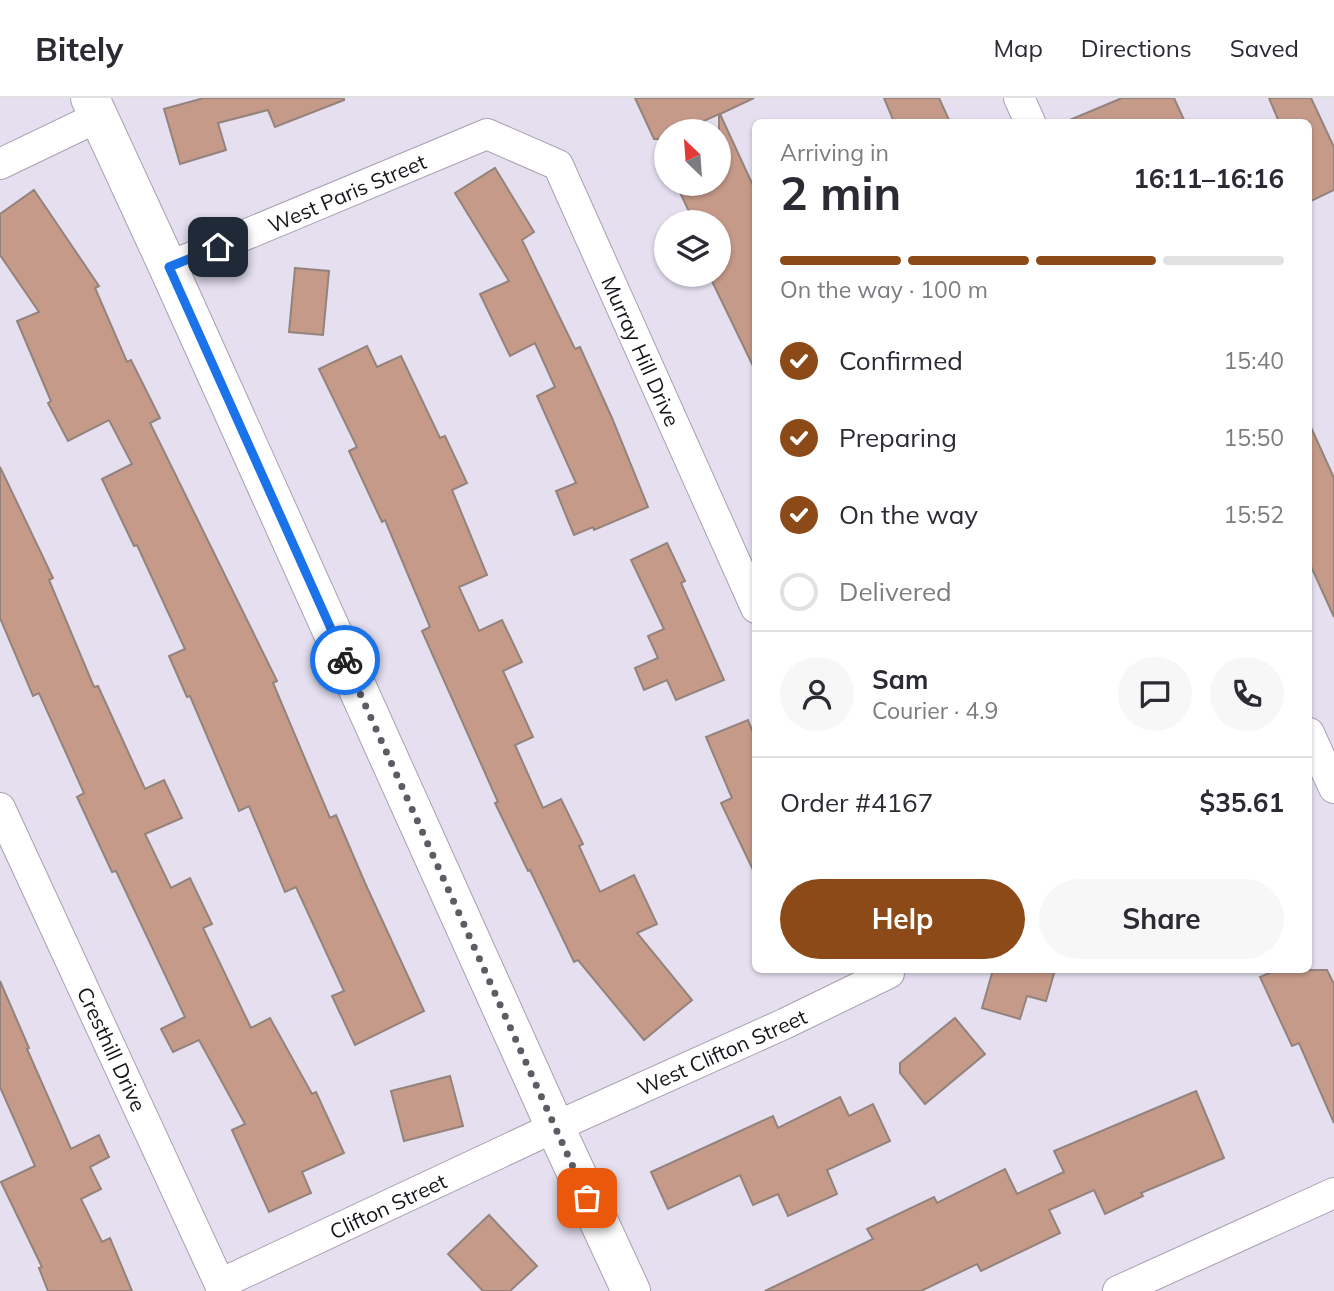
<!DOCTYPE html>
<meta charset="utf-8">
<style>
:root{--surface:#fff;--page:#f7f7f7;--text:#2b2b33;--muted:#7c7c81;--line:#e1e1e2;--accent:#8b4a17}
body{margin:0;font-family:Mulish,sans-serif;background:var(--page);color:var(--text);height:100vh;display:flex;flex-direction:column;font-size:26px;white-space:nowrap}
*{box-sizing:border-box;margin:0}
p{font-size:23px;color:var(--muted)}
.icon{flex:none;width:38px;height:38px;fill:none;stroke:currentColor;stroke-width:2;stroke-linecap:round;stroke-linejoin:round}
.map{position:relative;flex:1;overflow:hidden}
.details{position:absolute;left:752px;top:21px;width:560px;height:854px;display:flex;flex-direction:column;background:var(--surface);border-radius:10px;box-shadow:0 2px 5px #0004}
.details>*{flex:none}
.needle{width:46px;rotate:335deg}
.tools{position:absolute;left:654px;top:21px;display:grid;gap:14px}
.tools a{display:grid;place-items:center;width:77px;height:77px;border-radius:50%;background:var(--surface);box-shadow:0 2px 5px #0004;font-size:35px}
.pin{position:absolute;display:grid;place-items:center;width:60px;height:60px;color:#fff;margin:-30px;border-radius:14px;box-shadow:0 4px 10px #0006}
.courier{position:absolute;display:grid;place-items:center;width:70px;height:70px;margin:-35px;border:5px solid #1a73e8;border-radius:50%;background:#fff;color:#222;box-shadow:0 2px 9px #0007}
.summary em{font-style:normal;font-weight:700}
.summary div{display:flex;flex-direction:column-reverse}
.summary{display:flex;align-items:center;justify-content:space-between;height:119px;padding:0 28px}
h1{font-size:46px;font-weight:700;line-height:52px}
.bar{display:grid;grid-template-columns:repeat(4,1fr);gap:10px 7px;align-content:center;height:84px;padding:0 28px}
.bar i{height:9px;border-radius:5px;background:var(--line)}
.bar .on{background:var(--accent)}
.bar p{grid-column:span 4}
.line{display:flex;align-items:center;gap:18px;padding:0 28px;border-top:2px solid var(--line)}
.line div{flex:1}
.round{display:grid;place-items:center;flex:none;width:74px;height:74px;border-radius:37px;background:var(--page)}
ol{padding:0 28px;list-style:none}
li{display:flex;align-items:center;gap:21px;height:77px}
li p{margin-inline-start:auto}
li .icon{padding:7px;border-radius:50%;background:var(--accent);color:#fff;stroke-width:4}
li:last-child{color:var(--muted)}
li i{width:38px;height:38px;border:4px solid var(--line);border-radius:50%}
.primary-button{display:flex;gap:14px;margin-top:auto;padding:14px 28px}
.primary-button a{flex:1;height:80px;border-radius:42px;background:var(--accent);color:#fff;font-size:28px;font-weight:700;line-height:80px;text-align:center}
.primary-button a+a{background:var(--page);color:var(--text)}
header{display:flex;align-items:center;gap:42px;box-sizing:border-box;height:98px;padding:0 35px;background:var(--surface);border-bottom:2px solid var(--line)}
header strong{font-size:33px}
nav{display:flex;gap:38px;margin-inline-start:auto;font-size:24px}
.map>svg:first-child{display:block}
</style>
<header>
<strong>Bitely</strong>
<nav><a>Map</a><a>Directions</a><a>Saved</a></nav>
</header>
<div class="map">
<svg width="1334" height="1193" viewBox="0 0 1334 1193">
<rect width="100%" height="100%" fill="#e5dff0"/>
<g fill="#c69a89" stroke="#93837c" stroke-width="2">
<polygon points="204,0 344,0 344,2 275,29 268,12 218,25 226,52 180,66 164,11"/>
<polygon points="635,0 754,0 720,16 756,94 756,274 709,177 719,177 719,124 694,124 676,86 719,86 719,16 682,33 667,33 667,40 664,41 654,41"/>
<polygon points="884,0 939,0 950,24 894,24"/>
<polygon points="1122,0 1174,0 1185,24 1065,24"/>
<polygon points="1269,0 1311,0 1334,49 1334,92 1309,104 1309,24 1279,24"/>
<polygon points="495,70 534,134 522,142 575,251 580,249 612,320 648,409 594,432 593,429 574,437 556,393 576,385 537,298 555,289 535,245 510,258 480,196 509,183 455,95"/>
<polygon points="34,92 99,188 95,190 127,264 131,262 160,320 150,325 277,583 273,585 330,720 336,717 365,785 424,913 355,947 332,898 344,893 296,789 285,794 249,708 239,713 190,598 187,599 169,558 185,551 137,447 134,448 102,381 132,366 109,322 68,343 48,305 51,303 17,223 39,214 0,157 0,116"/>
<polygon points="295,170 329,173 323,237 289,234"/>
<polygon points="367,248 377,269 401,258 440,340 445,338 467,385 452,392 487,477 459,489 479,533 502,522 522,564 503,573 533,639 515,647 543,710 561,701 583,746 579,748 600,794 634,777 657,826 637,835 692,902 644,942 578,862 574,864 530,772 528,773 495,705 498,704 422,533 430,529 385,422 382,424 349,353 357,349 319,271"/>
<polygon points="1309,325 1334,380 1334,519 1309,464"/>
<polygon points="0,369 53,480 49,482 94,589 98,588 145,691 164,682 182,720 145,736 171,790 190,780 212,826 203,830 251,930 270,920 312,996 316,994 344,1055 302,1074 311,1095 269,1114 232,1032 245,1026 199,942 173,954 161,931 185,919 116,773 112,774 77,699 84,695 39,595 33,598 0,520"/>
<polygon points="667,445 685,483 681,485 724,582 676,602 667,582 644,592 635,570 658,560 648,538 664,531 631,462"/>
<polygon points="748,622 756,642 756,778 721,705 732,700 706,639"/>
<polygon points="993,872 1055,872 1046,903 1027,898 1020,921 982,910"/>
<polygon points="1276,872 1327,872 1334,886 1334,1025 1299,945 1292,948 1260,879"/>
<polygon points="0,883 29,950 27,951 71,1051 99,1037 109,1059 90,1069 101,1091 81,1101 102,1144 110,1140 132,1193 48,1193 39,1170 42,1169 1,1084 35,1068 0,989"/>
<polygon points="955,920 985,956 925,1006 900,975 900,965"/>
<polygon points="450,978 463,1028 404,1043 391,993"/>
<polygon points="1196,993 1224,1060 1141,1095 1143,1098 1105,1116 1094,1092 1049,1112 1060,1135 981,1173 977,1166 921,1193 765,1193 873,1141 867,1131 934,1099 937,1105 1005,1071 1017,1096 1064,1074 1054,1053"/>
<polygon points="840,999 849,1018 873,1006 890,1043 827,1072 837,1096 788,1118 778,1096 753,1107 740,1077 668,1111 651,1074 773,1018 778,1030"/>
<polygon points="489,1117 537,1168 510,1193 483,1193 448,1156"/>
</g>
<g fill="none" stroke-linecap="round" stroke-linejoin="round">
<defs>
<g id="street">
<polyline points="1019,0 1030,24"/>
<polyline points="0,66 98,19"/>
<polyline points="168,169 487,36 558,67 756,510"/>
<polyline points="1309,635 1334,690"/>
<polyline points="0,710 223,1193"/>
<polyline points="220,1186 555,1029 784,926 889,875 889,872"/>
<polyline points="1118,1193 1334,1095"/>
</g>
<polyline id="secondary" points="90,0 168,169 555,1029 631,1193"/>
</defs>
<use href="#street" stroke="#a7a1b1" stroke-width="32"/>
<use href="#secondary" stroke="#a7a1b1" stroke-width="40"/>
<use href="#street" stroke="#fff" stroke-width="30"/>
<use href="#secondary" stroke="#fff" stroke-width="38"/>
</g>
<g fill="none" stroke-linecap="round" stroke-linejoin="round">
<polyline stroke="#5e5b65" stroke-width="7" stroke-dasharray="0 12.6" points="345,562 587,1100"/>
<polyline stroke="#1a73e8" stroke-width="9" points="218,149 169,169 345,562"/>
</g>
<g text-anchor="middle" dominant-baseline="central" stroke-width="5" stroke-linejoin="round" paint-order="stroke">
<g font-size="21" fill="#16141a" stroke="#fff">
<text transform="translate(347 95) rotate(-23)">West Paris Street</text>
<text transform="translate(641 253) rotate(66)">Murray Hill Drive</text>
<text transform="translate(112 951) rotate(65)">Cresthill Drive</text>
<text transform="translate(722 954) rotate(-24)">West Clifton Street</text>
<text transform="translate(388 1108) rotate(-25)">Clifton Street</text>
</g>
</g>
</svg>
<div class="tools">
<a><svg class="needle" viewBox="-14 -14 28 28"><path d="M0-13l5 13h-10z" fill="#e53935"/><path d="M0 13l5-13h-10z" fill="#7c7c81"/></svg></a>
<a><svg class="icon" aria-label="layers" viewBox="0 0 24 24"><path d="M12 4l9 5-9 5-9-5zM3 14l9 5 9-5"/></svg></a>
</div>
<div class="pin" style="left:587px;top:1100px;background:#ea580c"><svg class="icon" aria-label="bag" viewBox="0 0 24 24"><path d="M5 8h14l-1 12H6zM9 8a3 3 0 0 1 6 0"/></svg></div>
<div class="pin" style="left:218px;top:149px;background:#1f2937"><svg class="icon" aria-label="home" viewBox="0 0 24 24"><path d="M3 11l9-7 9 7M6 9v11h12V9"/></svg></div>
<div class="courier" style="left:345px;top:562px"><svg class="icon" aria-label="bike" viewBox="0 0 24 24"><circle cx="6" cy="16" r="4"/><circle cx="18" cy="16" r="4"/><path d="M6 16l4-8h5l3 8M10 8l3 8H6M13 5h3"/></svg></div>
<section class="details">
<div class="summary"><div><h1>2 min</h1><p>Arriving in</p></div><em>16:11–16:16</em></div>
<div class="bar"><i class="on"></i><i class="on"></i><i class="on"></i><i></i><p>On the way · 100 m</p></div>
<ol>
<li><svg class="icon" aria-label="check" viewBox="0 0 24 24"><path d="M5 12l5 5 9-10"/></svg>Confirmed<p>15:40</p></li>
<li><svg class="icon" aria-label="check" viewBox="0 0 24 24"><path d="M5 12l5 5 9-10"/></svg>Preparing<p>15:50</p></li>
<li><svg class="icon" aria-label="check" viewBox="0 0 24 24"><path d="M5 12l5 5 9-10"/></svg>On the way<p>15:52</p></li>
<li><i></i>Delivered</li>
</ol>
<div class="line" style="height:126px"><a class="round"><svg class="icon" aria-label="person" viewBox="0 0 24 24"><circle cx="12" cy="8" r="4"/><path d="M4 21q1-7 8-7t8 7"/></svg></a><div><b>Sam</b><p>Courier · 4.9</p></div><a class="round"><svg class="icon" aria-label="chat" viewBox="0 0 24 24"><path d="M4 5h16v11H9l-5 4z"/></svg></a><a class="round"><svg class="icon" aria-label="phone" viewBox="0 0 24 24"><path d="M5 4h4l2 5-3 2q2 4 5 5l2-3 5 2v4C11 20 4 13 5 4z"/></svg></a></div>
<div class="line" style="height:91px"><div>Order #4167</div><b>$35.61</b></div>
<div class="primary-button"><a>Help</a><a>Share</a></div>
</section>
</div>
